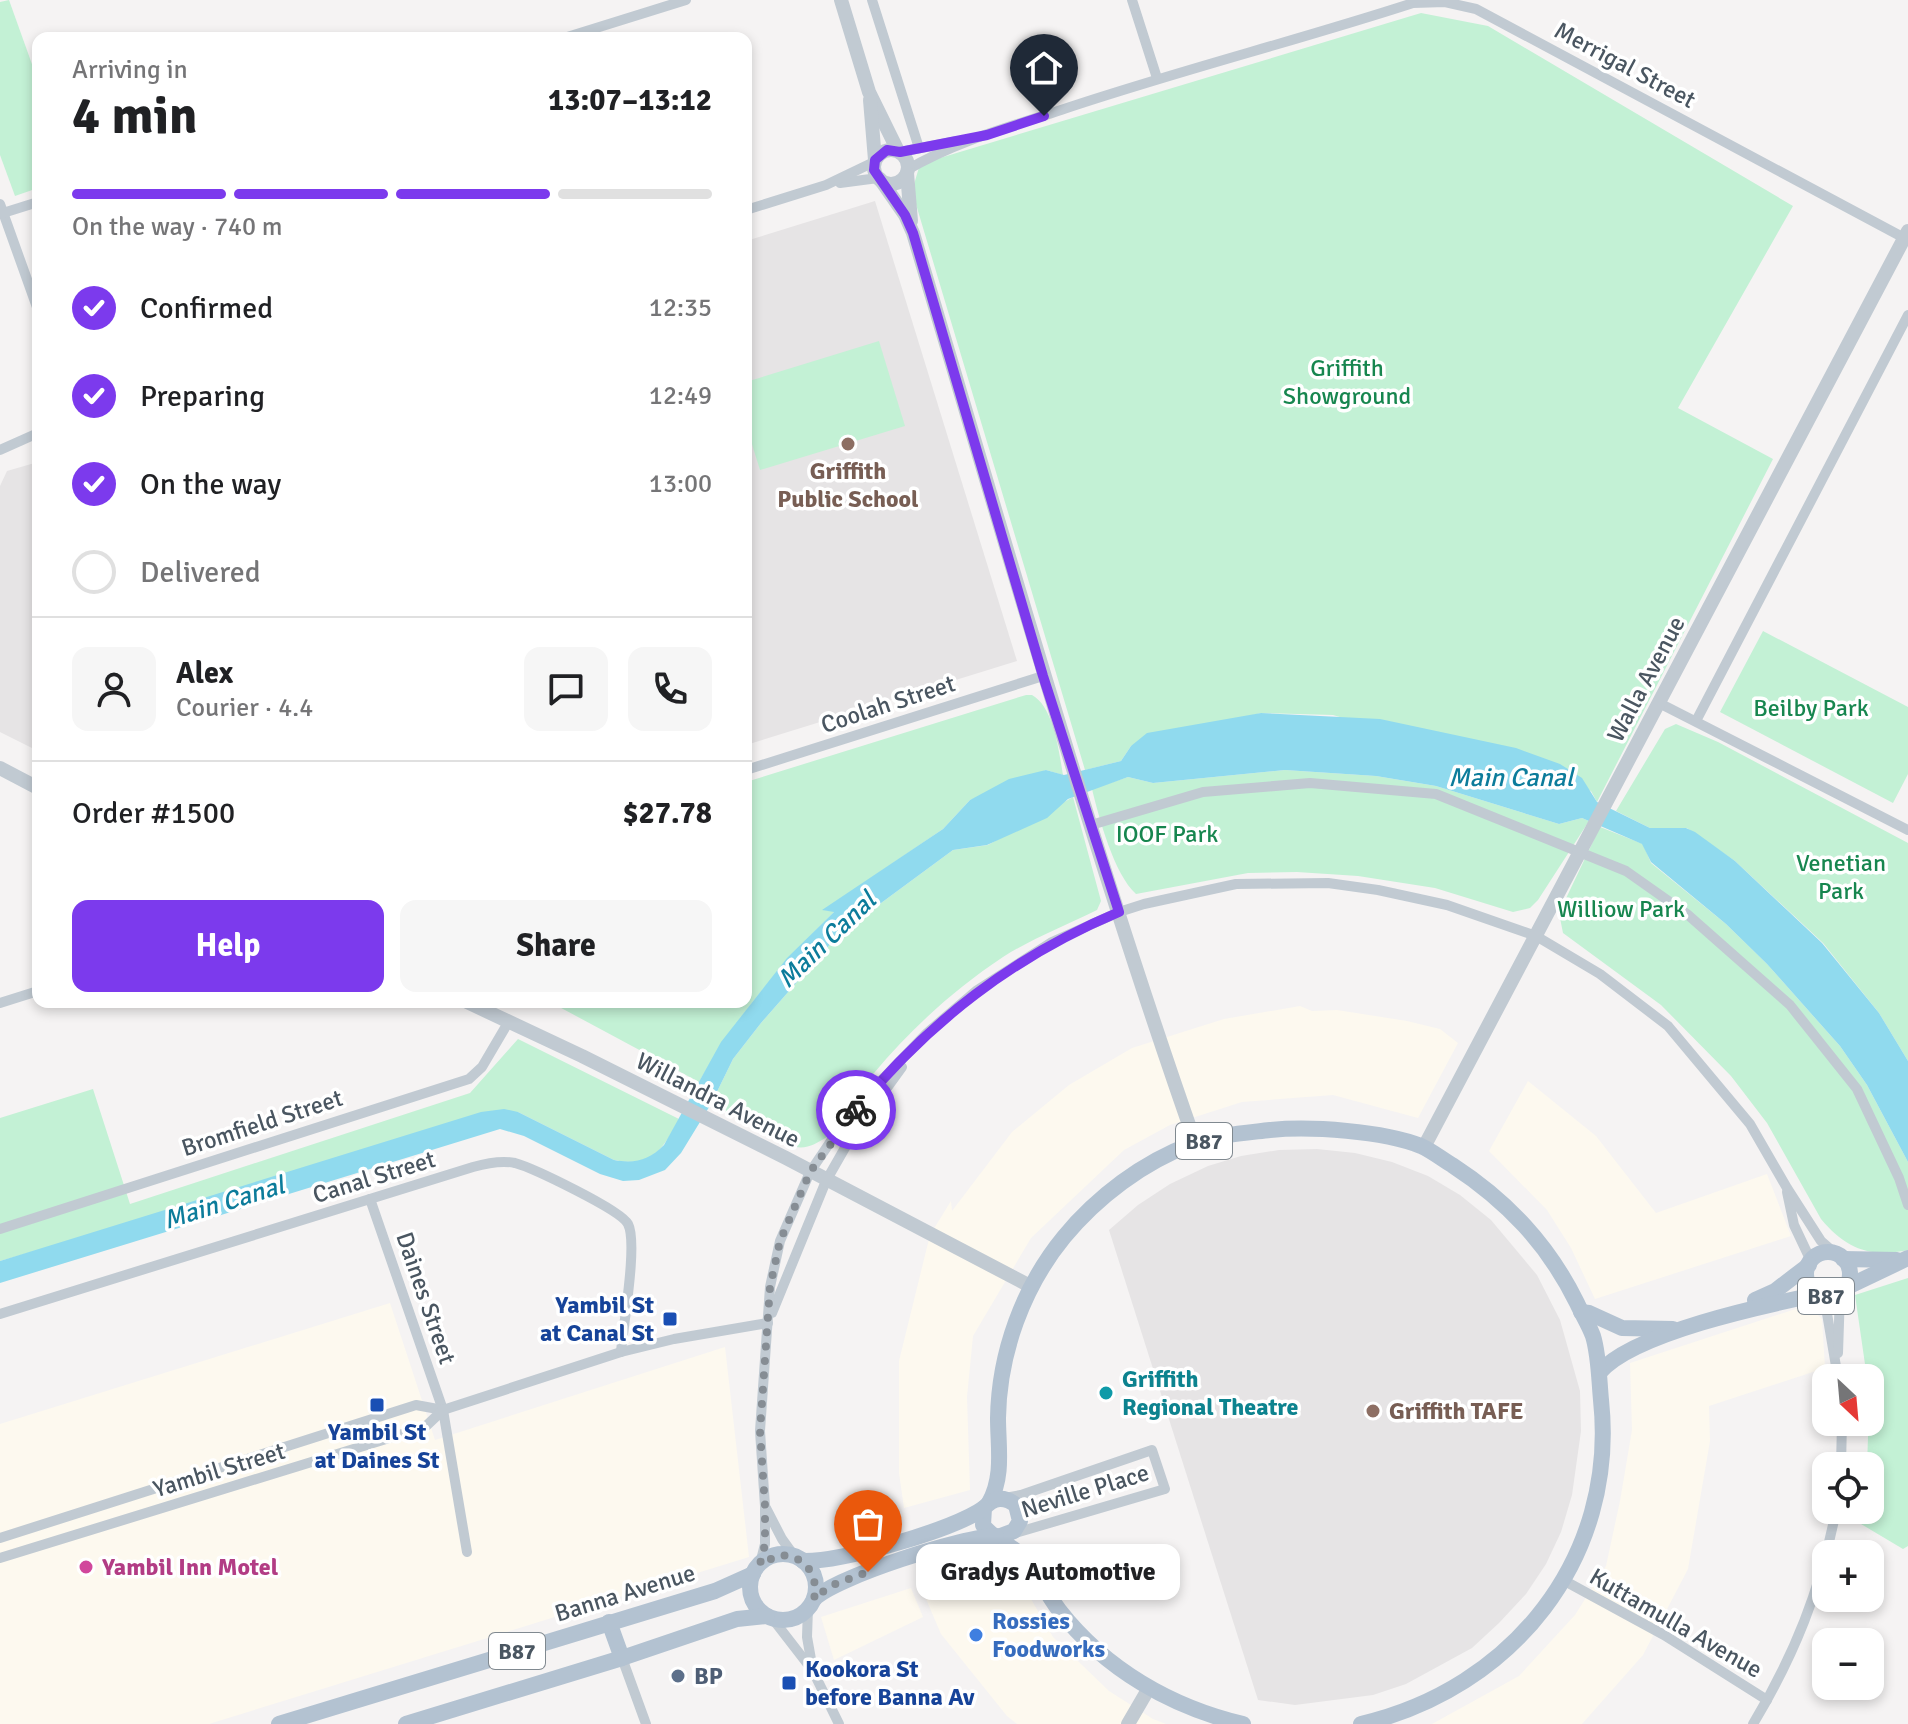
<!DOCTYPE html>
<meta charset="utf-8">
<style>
:root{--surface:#fff;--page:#f6f6f6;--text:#202124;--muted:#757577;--line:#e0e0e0;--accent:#7c3aed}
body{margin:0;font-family:Signika,sans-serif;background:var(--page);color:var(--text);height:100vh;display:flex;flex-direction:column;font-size:30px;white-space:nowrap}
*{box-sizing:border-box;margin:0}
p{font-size:26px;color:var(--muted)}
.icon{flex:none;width:44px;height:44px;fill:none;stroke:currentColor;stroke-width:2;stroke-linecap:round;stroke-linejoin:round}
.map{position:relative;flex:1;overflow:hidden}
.panel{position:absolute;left:32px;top:32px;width:720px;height:976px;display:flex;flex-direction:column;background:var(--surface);border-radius:16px;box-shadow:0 4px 12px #0003}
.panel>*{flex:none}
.needle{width:52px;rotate:154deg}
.fabs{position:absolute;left:1812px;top:1364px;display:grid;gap:16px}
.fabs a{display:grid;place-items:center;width:72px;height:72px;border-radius:16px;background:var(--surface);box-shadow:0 4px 12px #0003;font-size:40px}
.pin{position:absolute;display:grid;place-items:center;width:68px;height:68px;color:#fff;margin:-82px -34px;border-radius:50% 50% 50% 0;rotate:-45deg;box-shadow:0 0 8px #0007}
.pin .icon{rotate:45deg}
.courier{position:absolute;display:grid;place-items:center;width:80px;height:80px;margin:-40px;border:6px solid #7c3aed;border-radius:50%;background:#fff;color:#222;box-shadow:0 2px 10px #0007}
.bubble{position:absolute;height:56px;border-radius:16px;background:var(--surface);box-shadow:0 4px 12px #0003;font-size:26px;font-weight:700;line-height:56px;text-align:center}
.summary em{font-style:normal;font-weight:700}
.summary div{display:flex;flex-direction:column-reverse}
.summary{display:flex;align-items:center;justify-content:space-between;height:136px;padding:0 40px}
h1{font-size:52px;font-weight:700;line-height:60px}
.bar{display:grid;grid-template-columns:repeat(4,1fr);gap:12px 8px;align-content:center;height:96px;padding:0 40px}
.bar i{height:10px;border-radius:6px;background:var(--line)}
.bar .active{background:var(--accent)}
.bar p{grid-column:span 4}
.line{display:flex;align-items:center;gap:20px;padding:0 40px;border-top:2px solid var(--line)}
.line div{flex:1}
.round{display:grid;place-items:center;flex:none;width:84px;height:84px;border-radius:16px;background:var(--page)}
ol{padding:0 40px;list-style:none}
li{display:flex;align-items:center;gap:24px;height:88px}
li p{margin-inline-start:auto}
li .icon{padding:8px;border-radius:50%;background:var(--accent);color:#fff;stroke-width:4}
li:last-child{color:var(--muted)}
li i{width:44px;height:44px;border:4px solid var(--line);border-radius:50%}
.action{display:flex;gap:16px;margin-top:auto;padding:16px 40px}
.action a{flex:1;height:92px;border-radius:16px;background:var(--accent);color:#fff;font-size:32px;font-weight:700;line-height:92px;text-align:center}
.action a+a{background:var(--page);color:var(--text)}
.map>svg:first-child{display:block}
</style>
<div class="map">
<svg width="1908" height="1724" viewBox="0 0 1908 1724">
<rect width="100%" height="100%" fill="#f5f3f3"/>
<g fill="#fdf9ef">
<polygon points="1300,1006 1312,1011 1337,1010 1407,1021 1440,1029 1458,1043 1418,1118 1333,1095 1242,1102 1170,1125 1124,1150 1031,1238 973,1336 967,1397 970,1490 904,1508 899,1473 899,1361 930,1235 951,1201 952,1211 1012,1132 1069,1085 1132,1048 1224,1019"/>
<polygon points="1528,1081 1596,1136 1656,1213 1767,1174 1791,1236 1595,1299 1571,1248 1547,1210 1489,1151"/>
<polygon points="390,1303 435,1440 725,1347 749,1557 209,1724 0,1724 0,1424"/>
<polygon points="1808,1305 1822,1319 1825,1368 1709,1406 1710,1441 1688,1569 1643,1655 1582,1724 1432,1724 1519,1676 1575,1615 1606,1566 1620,1501 1632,1430 1630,1363"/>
<polygon points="1003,1551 1053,1637 1109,1691 1153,1719 1166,1724 1017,1724 1007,1716 941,1634 917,1578"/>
<polygon points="911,1588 923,1617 834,1660 821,1617"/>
</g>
<g fill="#e6e4e5">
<polygon points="875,201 1017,661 746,745 746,241"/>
<polygon points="38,462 38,751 0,732 0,486 7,471"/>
<polygon points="1317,1149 1355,1153 1392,1162 1428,1176 1460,1195 1491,1220 1537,1275 1560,1320 1580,1391 1581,1431 1572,1495 1561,1532 1546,1564 1526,1594 1499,1623 1472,1648 1406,1684 1373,1695 1295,1705 1258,1700 1109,1230 1138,1205 1170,1184 1208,1166 1241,1156 1279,1150"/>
</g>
<g fill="#c3f1d5">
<polygon points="9,0 38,81 38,188 15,196 0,155 0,2"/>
<polygon points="1421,13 1488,26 1793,206 1678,408 1773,459 1597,802 1591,791 1333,715 1261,713 1131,746 1121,761 1085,770 912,191 920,164"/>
<polygon points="879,341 905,426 760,470 746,425 746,382"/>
<polygon points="1763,631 1908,707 1908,774 1893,803 1720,712"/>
<path d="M1026 695H1032C1054 707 1059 752 1063 775L1046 770 970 800 943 829 824 910 835 911C782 963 735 1018 699 1082L550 1002H746V782Z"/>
<polygon points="1676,724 1718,742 1908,843 1908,1061 1879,1013 1823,943 1735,861 1687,828 1650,828 1616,811 1665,729"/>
<path d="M1285 770 1376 776 1436 786 1559 824 1582 818 1589 821 1538 900 1530 908 1513 912 1435 888 1358 876 1297 872 1248 873 1136 894C1114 874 1099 818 1092 789L1128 777 1153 783Z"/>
<path d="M1073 797 1101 901 1097 910C1065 926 1033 938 1003 957 932 1004 873 1066 827 1137 817 1143 808 1149 796 1147L711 1104 733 1059 761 1023 839 934 953 850 988 845Z"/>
<path d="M1600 827 1643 844 1651 863 1726 924 1767 964 1840 1046 1867 1085 1908 1162V1250C1870 1258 1846 1249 1821 1219L1767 1123 1731 1076 1661 1005 1563 933 1559 913Z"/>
<path d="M518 1039 679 1119C663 1149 652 1168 614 1160L518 1112 0 1261V1118L93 1089 130 1204 470 1093Z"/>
<polygon points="1908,1278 1908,1546 1903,1549 1861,1524 1863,1510 1870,1510 1870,1466 1867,1466 1870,1378 1867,1378 1855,1295"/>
</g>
<path fill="#90daee" d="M1261 713 1380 719 1516 748 1560 764 1582 778 1597 802 1650 828H1686L1695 832 1735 861 1822 943 1879 1013 1908 1061V1162L1867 1085 1840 1046 1767 964 1726 924 1651 862 1642 844 1582 818 1559 824 1436 786 1376 776 1285 770 1153 783 1128 777 1068 799 1047 818 987 845 953 850 839 934 761 1023 733 1059 711 1104 681 1153 665 1170 639 1180 623 1181 600 1174 524 1136 500 1129 0 1283V1261L481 1112 504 1109 518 1112 614 1160C635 1164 649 1160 664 1145L721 1042 787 958 834 912 822 910 943 829 970 800 1009 779 1046 770 1064 775 1121 761 1131 746 1147 733Z"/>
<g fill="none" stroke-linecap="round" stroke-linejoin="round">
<g stroke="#c1cad2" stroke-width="10">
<polyline points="872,0 919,148"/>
<polyline points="1132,0 1157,78"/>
<polyline points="564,38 686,0"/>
<polyline points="900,152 957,141"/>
<path d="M907 170C954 142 1009 127 1061 110 1177 71 1296 41 1413 3L1445 2 1476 9 1908 240"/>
<polyline points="840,183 878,178"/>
<polyline points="0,204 38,310"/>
<polyline points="746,210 826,185 874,162"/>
<polyline points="3,213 38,202"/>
<polyline points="0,450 38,433"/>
<polyline points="1659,703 1908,830"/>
<polyline points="1696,721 1908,315"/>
<polyline points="746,770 1043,676"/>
<polyline points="1091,825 1203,792 1310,783 1436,794 1626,871 1687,914 1790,1005 1857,1089 1899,1178 1908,1205"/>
<polyline points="0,1003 38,991"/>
<polyline points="1787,1192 1794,1225 1811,1261"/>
<polyline points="370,1199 443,1410 467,1552"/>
<polyline points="0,1229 469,1079 482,1067 509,1021"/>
<polyline points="1824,1296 1838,1378"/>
<polyline points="772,1313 826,1181 850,1139 902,1067"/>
<path d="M0 1314 473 1167C487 1163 501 1160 515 1163 533 1168 621 1210 628 1224 638 1243 623 1326 621 1352"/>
<polyline points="1838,1353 1840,1292"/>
<polyline points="1841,1466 1842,1422"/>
<polyline points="1005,1498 1021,1495 1152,1450 1165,1489 1012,1534"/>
<polyline points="766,1508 782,1539 795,1557"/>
<polyline points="0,1538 416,1405 443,1410"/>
<polyline points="0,1558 425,1427 443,1410 621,1352 674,1339 768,1323"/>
<polyline points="760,1564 765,1544 765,1506 760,1431 770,1287 780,1241 810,1172 835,1135 877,1085 927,1033 976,991 1052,942 1119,912 1144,904 1236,884 1328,883 1378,890 1447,905 1536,936 1600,974 1668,1026 1750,1124 1787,1188 1821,1241 1836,1254"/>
<polyline points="1563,1580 1664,1635 1767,1700"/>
<polyline points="808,1608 807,1637 812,1665"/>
<polyline points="772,1618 813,1671 839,1724"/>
<polyline points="622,1658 646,1724"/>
<path d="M1753 1724C1794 1656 1821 1589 1836 1510"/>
</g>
<g stroke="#c1cad2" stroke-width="14">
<polyline points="841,0 869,92 898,151"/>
<polyline points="870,100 875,160"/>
<circle cx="891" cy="167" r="17"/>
<polyline points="907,173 911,221"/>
<path d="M880 179 905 215 913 233C1004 537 1090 843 1195 1142"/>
<polyline points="0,768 38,788"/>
<polyline points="467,1002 582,1056 786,1158 1032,1287"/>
<polyline points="1424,1147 1908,231"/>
<polyline points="1128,1724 1149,1688"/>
</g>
<g stroke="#b3c2d1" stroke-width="16">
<circle cx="1828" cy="1274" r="22"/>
<polyline points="1843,1259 1897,1260"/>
<polyline points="1845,1288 1908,1258"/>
<polyline points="1755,1300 1775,1291 1809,1265"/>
<polyline points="1581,1312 1589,1313 1622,1328 1673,1329"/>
<path d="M1599 1373C1632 1333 1766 1305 1819 1294"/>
<path d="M989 1503C1004 1476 998 1447 998 1418 999 1353 1023 1287 1064 1237 1097 1197 1143 1162 1192 1144 1216 1135 1245 1133 1270 1130 1311 1126 1383 1131 1421 1146 1432 1151 1442 1159 1452 1165 1507 1201 1548 1244 1577 1303 1582 1314 1589 1325 1593 1336 1599 1356 1599 1379 1601 1400 1618 1558 1512 1689 1361 1724"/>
<path d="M998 1537 1014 1531 1020 1521 1016 1505C1004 1496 994 1497 984 1508L983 1525C992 1539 1013 1545 1025 1559 1038 1575 1047 1594 1059 1610 1105 1669 1171 1707 1243 1724"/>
<circle cx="783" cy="1587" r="33"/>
<path d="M803 1561C841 1562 954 1530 984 1508"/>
<path d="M814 1599C835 1577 965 1536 996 1536"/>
<polyline points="609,1622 622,1658"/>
<polyline points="279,1724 715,1591 753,1574"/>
<polyline points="406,1724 622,1658 737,1619 767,1616"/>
</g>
</g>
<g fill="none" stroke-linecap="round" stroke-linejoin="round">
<path stroke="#868d94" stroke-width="8" stroke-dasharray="0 14.4" d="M856 1110 810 1172 780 1241 770 1287 760 1431 765 1506V1544L760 1564 780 1555C805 1556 819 1574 814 1599L830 1586 868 1572"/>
<path stroke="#7c3aed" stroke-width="10" d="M856 1110C930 1021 1012 957 1119 912L1043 676 913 233 905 215 874 170 875 160 887 150 900 152 987 135 1044 116"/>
</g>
<g fill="#8d6e63" stroke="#fff" stroke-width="3">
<circle cx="848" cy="444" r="8"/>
<circle cx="1373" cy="1411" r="8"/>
</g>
<g fill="#1a4fb4" stroke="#fff" stroke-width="3">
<rect x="662" y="1311" width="16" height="16" rx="4"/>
<rect x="369" y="1397" width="16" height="16" rx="4"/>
<rect x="781" y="1675" width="16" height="16" rx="4"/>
</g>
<circle fill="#0f9aa8" stroke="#fff" stroke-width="3" cx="1106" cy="1393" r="8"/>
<circle fill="#d1479c" stroke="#fff" stroke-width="3" cx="86" cy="1567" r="8"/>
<circle fill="#3f7fe0" stroke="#fff" stroke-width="3" cx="976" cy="1635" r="8"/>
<circle fill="#5c6f8a" stroke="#fff" stroke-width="3" cx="678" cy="1676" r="8"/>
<g text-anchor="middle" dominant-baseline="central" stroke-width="7" stroke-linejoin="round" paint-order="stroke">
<g fill="#fff" stroke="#808990" stroke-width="2">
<rect x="1176" y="1123" width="56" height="36" rx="6"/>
<rect x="1798" y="1278" width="56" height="36" rx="6"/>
<rect x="489" y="1633" width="56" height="36" rx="6"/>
</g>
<g font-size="22" font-weight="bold" fill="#4a5661">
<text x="1204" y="1141">B87</text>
<text x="1826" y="1296">B87</text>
<text x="517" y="1651">B87</text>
</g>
<g font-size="24" fill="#4a5661" stroke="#fff">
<text transform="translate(1625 65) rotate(28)">Merrigal Street</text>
<text transform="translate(1646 679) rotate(-62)">Walla Avenue</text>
<text transform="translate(888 704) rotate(-18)">Coolah Street</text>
<text transform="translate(718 1100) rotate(27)">Willandra Avenue</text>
<text transform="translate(262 1123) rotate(-18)">Bromfield Street</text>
<text transform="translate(374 1177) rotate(-17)">Canal Street</text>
<text transform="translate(426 1298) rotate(71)">Daines Street</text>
<text transform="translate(219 1470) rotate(-17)">Yambil Street</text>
<text transform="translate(1085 1491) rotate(-17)">Neville Place</text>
<text transform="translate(625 1593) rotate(-17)">Banna Avenue</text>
<text transform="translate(1676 1623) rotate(30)">Kuttamulla Avenue</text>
</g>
<g font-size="24" fill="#17864f" stroke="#fff">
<text x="1347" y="368">Griffith<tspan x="1347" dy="28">Showground</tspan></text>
<text x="1811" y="708">Beilby Park</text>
<text x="1167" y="834">IOOF Park</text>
<text x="1841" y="863">Venetian<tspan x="1841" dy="28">Park</tspan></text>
<text x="1621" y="909">Williow Park</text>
</g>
<g font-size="24" font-weight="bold" fill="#785e54" stroke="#fff">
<text x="848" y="471">Griffith<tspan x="848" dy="28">Public School</tspan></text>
<text x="1389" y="1411" text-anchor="start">Griffith TAFE</text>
</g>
<g font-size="24" font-weight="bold" fill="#164399" stroke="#fff" text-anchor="end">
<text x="654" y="1305">Yambil St<tspan x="654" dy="28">at Canal St</tspan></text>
<text x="377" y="1432" text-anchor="middle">Yambil St<tspan x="377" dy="28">at Daines St</tspan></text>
<text x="805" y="1669" text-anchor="start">Kookora St<tspan x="805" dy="28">before Banna Av</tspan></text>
</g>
<g font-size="24" font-weight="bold" fill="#0d838f" stroke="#fff" text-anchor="start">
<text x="1122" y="1379">Griffith<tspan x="1122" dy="28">Regional Theatre</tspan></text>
</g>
<g font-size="24" font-weight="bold" fill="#b23c85" stroke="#fff" text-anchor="start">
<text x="102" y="1567">Yambil Inn Motel</text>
</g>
<g font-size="24" font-weight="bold" fill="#366cbe" stroke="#fff" text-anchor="start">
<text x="992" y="1621">Rossies<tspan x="992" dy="28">Foodworks</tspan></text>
</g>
<g font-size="24" font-weight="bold" fill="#4e5e75" stroke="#fff" text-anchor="start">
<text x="694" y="1676">BP</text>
</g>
<g font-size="26" font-style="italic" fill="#0c7c9b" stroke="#fff">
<text x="1511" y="778">Main Canal</text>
<text transform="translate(827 940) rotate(-44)">Main Canal</text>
<text transform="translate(224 1203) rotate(-17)">Main Canal</text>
</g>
</g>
</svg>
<div class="fabs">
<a><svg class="needle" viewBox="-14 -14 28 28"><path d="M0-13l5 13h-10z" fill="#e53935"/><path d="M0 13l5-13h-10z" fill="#757577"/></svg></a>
<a><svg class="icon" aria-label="locate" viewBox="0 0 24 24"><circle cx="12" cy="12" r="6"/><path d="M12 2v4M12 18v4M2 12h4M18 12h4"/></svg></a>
<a>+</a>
<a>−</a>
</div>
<div class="pin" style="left:868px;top:1572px;background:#ea580c"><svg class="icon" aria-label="bag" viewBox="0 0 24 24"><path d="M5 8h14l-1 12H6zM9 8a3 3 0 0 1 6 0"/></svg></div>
<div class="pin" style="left:1044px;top:116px;background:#1f2937"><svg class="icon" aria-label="home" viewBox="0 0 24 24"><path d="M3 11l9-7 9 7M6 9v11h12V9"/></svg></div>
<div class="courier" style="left:856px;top:1110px"><svg class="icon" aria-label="bike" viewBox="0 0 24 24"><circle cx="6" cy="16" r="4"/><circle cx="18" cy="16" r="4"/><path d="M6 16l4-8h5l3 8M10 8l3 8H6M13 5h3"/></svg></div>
<div class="bubble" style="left:916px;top:1544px;width:264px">Gradys Automotive</div>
<section class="panel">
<div class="summary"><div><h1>4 min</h1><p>Arriving in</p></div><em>13:07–13:12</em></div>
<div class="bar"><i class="active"></i><i class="active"></i><i class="active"></i><i></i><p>On the way · 740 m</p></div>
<ol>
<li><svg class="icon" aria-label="check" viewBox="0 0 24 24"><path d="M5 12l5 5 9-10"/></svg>Confirmed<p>12:35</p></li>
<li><svg class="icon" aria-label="check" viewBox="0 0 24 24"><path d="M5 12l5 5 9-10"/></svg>Preparing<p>12:49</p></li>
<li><svg class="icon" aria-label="check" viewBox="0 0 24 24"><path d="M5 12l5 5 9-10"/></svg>On the way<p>13:00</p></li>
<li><i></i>Delivered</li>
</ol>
<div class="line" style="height:144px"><a class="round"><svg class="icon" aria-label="person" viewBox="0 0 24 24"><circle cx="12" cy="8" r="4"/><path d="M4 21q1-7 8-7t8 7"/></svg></a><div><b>Alex</b><p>Courier · 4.4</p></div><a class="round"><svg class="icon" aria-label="chat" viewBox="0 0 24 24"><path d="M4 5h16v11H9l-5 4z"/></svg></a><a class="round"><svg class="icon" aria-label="phone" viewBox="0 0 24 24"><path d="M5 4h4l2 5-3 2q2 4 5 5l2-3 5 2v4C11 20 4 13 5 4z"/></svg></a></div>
<div class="line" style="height:104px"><div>Order #1500</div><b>$27.78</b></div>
<div class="action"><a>Help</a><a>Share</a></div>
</section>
</div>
